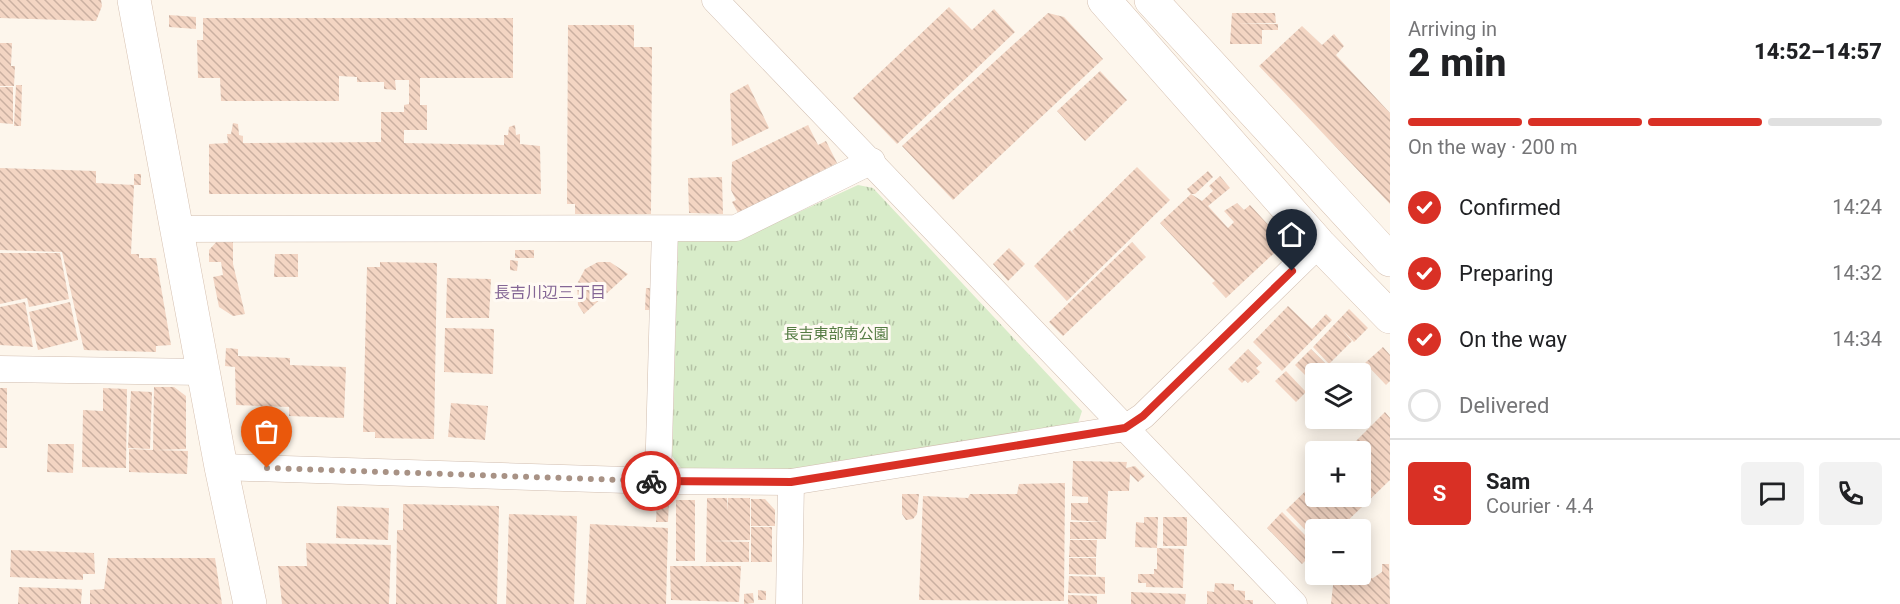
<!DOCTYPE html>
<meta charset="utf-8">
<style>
:root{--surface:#fff;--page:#f2f2f2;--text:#202124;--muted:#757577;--line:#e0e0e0;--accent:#d93025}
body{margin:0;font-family:Roboto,"Noto Sans JP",sans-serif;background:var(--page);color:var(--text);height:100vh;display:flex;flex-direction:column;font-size:22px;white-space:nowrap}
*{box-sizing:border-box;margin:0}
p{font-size:20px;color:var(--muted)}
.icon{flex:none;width:33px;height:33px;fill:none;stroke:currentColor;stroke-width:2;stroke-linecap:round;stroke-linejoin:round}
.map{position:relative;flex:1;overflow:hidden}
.sheet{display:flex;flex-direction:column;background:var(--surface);width:510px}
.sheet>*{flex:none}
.controls{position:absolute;left:1305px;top:363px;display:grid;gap:12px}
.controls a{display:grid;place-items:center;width:66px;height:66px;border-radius:6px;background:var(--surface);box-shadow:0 3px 15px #0003;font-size:30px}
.pin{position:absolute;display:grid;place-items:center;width:51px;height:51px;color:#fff;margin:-62px -26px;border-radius:50% 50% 50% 0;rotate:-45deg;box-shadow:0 0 6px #0007}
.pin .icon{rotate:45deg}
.courier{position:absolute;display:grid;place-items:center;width:60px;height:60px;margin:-30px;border:4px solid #d93025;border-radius:50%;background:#fff;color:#222;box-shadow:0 2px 8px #0007}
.head em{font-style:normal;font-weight:800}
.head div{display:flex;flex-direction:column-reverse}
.head{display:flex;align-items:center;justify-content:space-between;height:102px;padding:0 18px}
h1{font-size:39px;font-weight:800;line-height:45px}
.bar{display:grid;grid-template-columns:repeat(4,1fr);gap:9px 6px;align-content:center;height:72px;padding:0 18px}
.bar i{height:8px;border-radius:4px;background:var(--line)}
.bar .active{background:var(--accent)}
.bar p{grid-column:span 4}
.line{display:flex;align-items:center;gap:15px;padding:0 18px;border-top:2px solid var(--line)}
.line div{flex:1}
.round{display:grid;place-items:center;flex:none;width:63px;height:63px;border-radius:6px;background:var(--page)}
ol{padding:0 18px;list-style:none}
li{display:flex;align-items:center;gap:18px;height:66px}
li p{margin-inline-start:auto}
li .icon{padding:6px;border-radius:50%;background:var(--accent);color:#fff;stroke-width:4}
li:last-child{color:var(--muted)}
li i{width:33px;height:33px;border:3px solid var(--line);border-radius:50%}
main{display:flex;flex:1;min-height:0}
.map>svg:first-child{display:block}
</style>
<main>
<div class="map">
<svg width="1390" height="604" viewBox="0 0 1390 604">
<defs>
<pattern id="park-tufts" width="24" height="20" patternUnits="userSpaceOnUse" patternTransform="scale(1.5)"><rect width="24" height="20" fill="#d8ecc9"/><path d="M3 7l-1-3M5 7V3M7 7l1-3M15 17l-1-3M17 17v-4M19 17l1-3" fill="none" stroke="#b4c2a5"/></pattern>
<pattern id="building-back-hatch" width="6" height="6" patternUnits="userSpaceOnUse" patternTransform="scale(1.5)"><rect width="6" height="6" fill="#f3d5c3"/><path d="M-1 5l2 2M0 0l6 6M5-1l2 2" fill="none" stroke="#cab0a1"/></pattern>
</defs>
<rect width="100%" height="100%" fill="#fdf6ec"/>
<polygon fill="url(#park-tufts)" points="858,185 873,188 1082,411 1078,423 798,469 681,468 672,456 678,240 738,240"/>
<g fill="url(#building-back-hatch)">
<polygon points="0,0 101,0 102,6 96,21 0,18"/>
<polygon points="949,7 972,30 994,9 1015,32 897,144 853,98"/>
<polygon points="1048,13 1064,17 1103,59 953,200 902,146"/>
<polygon points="1232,13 1275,13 1276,23 1236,24 1278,24 1278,30 1262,30 1262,44 1230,44"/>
<polygon points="169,15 196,17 196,29 169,27"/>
<polygon points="203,18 513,18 513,78 420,78 420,105 427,105 427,130 404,130 404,143 504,145 504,135 508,135 509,127 515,125 516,135 520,134 520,144 540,146 541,194 209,194 209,144 228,143 227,134 231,134 233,123 238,124 239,135 243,136 243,143 381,142 381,112 404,112 404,105 409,104 409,80 395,80 396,90 384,89 384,82 357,82 357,77 339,76 339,101 221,101 220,78 198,78 197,40 203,40"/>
<polygon points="568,25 634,25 634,47 652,47 651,214 575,214 575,204 567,204"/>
<polygon points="1302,26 1322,45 1334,34 1344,46 1336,55 1390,113 1390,204 1259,66"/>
<polygon points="0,43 12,43 11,66 15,66 14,86 0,86"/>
<polygon points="1100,71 1127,100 1085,141 1057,111"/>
<polygon points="748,84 769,128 732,146 730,94"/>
<polygon points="16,85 22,85 21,126 14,126"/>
<polygon points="0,87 13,87 13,124 0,123"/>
<polygon points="808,125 818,145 826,141 837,163 738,213 732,202 736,200 731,190 732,162"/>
<polygon points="1137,167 1170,200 1067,301 1034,266 1070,230 1077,237 1072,231"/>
<polygon points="0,168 96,171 96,183 134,185 131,254 139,254 139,258 156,258 171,345 156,346 156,352 84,350 62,252 0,250"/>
<polygon points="1208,171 1213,177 1195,194 1191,194 1187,189"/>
<rect x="134" y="174" width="7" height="11"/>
<polygon points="1220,176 1230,188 1208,206 1228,228 1234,222 1224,211 1237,203 1244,210 1250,205 1285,243 1226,298 1212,283 1215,281 1160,223 1191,194 1202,201 1213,191 1209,186"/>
<polygon points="722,177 723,214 689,213 688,178"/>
<polygon points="218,240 233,240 233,264 245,314 233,316 219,307 213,277 223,275 221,262 209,262 209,250"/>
<polygon points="1132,242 1146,257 1063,336 1049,322"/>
<polygon points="1009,248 1025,264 1008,281 993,264"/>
<rect x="515" y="250" width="19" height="8"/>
<polygon points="0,253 60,253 69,299 29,307 27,298 0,304"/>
<polygon points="275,254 298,254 298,277 274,277"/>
<polygon points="510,260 518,261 517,271 510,270"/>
<polygon points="380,262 437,263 434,439 375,438 375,432 363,432 367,267 380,267"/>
<polygon points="598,262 610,262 628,274 584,314 578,305 577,284 585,269"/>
<polygon points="447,278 491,279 489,318 446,318"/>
<polygon points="646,288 652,288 652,310 645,310"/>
<polygon points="25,302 33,347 0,345 0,307"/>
<polygon points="70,302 78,340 38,350 29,312"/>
<polygon points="1288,306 1312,329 1326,314 1332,320 1282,371 1253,342"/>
<polygon points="1349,309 1368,328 1354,342 1340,327 1352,341 1329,364 1313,347"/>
<polygon points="445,328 494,329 493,374 444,372"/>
<polygon points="1383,347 1390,355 1390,381 1386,385 1365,363"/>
<polygon points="226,348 238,349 238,356 290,358 290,365 346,367 344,418 289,416 289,407 236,405 235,367 225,366"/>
<polygon points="1248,349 1262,363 1256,368 1260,372 1248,383 1245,380 1242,383 1228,369"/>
<polygon points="1311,349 1332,370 1328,374 1316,374 1316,386 1295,365"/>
<polygon points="1286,371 1306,392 1296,402 1275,381"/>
<polygon points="154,387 174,387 186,396 186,449 156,450 188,451 187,474 129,472 129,449 153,450"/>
<rect x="0" y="388" width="7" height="60"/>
<polygon points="103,388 127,389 126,468 82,467 83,410 103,411"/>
<polygon points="131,391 152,392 150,449 128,448"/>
<polygon points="451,403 488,406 485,440 448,437"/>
<polygon points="1385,412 1390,418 1390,480 1338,530 1316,530 1316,541 1286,510 1316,481 1316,496 1360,496 1360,452 1345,452"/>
<polygon points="48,444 74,444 73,473 47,472"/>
<polygon points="1073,461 1127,462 1126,468 1135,466 1145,476 1138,482 1130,474 1129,491 1108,491 1106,539 1070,539 1070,522 1104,522 1071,520 1071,503 1088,503 1088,497 1072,496"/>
<polygon points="1065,483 1064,601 919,600 923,496 968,498 970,494 1017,494 1019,484"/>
<polygon points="902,494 919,494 917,514 913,519 906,520 902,514"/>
<polygon points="707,498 727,498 727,512 728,498 750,498 750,540 711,541 749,542 749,562 706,562"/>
<polygon points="751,499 765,499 775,510 775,526 751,526"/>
<polygon points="657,500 669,501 668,522 656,522"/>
<rect x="676" y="500" width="19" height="61"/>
<polygon points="403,504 499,506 497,604 396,604 397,530 403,530"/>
<polygon points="337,506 389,508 388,540 336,538"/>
<polygon points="1282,512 1316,546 1316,550 1302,564 1267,528"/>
<polygon points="509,514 577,516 574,604 506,604"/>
<polygon points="1144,517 1158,517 1157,548 1135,547 1136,522 1144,523"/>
<rect x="1163" y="517" width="24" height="29"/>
<polygon points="590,524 668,528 666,604 586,604"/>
<rect x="751" y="527" width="21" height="35"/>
<polygon points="1070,540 1097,540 1096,557 1069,557"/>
<polygon points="306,543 391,545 389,604 282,604 278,566 307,566"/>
<polygon points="1157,548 1184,549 1183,588 1146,587 1146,583 1138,583 1138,574 1154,574 1154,569 1157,569"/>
<polygon points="11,550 94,553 95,574 83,574 83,580 10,577"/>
<polygon points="108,558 215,558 222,604 90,604 90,590 104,589"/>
<polygon points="1069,558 1096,558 1096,575 1069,574"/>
<polygon points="1382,564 1389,564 1390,604 1331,604 1334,576 1373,578 1382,572"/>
<polygon points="670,566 741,566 739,602 671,600"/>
<polygon points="1069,576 1105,577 1105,594 1068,593"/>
<polygon points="1215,583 1234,584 1234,590 1245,591 1245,600 1253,600 1253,604 1207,604 1207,591 1214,592"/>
<polygon points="19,587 82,589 81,604 18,604"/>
<polygon points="758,590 766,591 766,600 758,600"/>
<polygon points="1131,592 1186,594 1185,604 1131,604"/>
<polygon points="753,593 754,603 744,604 744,594"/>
<polygon points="1068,595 1097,596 1097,604 1068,604"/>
</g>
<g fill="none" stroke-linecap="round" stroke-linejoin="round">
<defs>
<g id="street">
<polyline points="715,0 1294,604"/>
<polyline points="176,229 736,228 872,161"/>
<polyline points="0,369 203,372"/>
<polyline points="221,467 658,481 791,482 1125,428 1143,416 1319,244"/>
<polyline points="658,481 665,229"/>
<polyline points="789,604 791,482"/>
</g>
<g id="secondary">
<polyline points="134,0 221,467 250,604"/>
<polyline points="1104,0 1319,244 1390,317"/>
<polyline points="1151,0 1390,260"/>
</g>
</defs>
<use href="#street" stroke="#d1beb0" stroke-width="27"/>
<use href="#secondary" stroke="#d6c0b0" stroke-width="34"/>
<use href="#street" stroke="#fff" stroke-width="26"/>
<use href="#secondary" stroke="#fff" stroke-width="33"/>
</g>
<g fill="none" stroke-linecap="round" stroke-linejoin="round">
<polyline stroke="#a89285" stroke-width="6" stroke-dasharray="0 10.8" points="267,468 651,481"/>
<polyline stroke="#d93025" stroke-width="8" points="651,481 791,482 1125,428 1143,416 1292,271"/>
</g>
<g text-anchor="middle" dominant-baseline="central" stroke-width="6" stroke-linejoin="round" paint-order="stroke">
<g font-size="15" fill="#537a41" stroke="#fffaf3">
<text x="836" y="334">長吉東部南公園</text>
</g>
<g font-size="16" fill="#846695" stroke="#fffaf3">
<text x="550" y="292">長吉川辺三丁目</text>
</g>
</g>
</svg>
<div class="controls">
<a><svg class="icon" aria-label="layers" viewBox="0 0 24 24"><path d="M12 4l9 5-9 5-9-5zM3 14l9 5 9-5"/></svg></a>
<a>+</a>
<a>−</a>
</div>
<div class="pin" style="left:267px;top:468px;background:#ea580c"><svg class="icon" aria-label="bag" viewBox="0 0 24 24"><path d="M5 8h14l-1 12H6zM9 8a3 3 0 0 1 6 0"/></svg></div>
<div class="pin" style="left:1292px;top:271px;background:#1f2937"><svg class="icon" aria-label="home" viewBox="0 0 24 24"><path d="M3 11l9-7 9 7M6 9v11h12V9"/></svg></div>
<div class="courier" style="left:651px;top:481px"><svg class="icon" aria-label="bike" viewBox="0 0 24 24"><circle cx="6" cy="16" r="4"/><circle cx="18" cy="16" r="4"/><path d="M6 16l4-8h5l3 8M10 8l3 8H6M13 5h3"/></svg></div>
</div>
<section class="sheet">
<div class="head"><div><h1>2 min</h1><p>Arriving in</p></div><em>14:52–14:57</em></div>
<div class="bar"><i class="active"></i><i class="active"></i><i class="active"></i><i></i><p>On the way · 200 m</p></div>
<ol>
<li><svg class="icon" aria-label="check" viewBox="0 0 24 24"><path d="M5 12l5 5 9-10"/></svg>Confirmed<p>14:24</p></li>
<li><svg class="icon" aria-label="check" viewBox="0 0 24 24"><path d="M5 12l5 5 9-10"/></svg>Preparing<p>14:32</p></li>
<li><svg class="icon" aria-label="check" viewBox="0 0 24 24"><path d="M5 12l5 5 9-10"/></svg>On the way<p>14:34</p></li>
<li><i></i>Delivered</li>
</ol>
<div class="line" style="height:108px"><b class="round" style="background:var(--accent);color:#fff">S</b><div><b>Sam</b><p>Courier · 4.4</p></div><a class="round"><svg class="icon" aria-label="chat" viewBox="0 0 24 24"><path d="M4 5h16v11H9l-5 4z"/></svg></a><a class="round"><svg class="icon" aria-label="phone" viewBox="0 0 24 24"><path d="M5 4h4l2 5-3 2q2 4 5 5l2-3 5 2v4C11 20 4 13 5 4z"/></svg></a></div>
</section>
</main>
